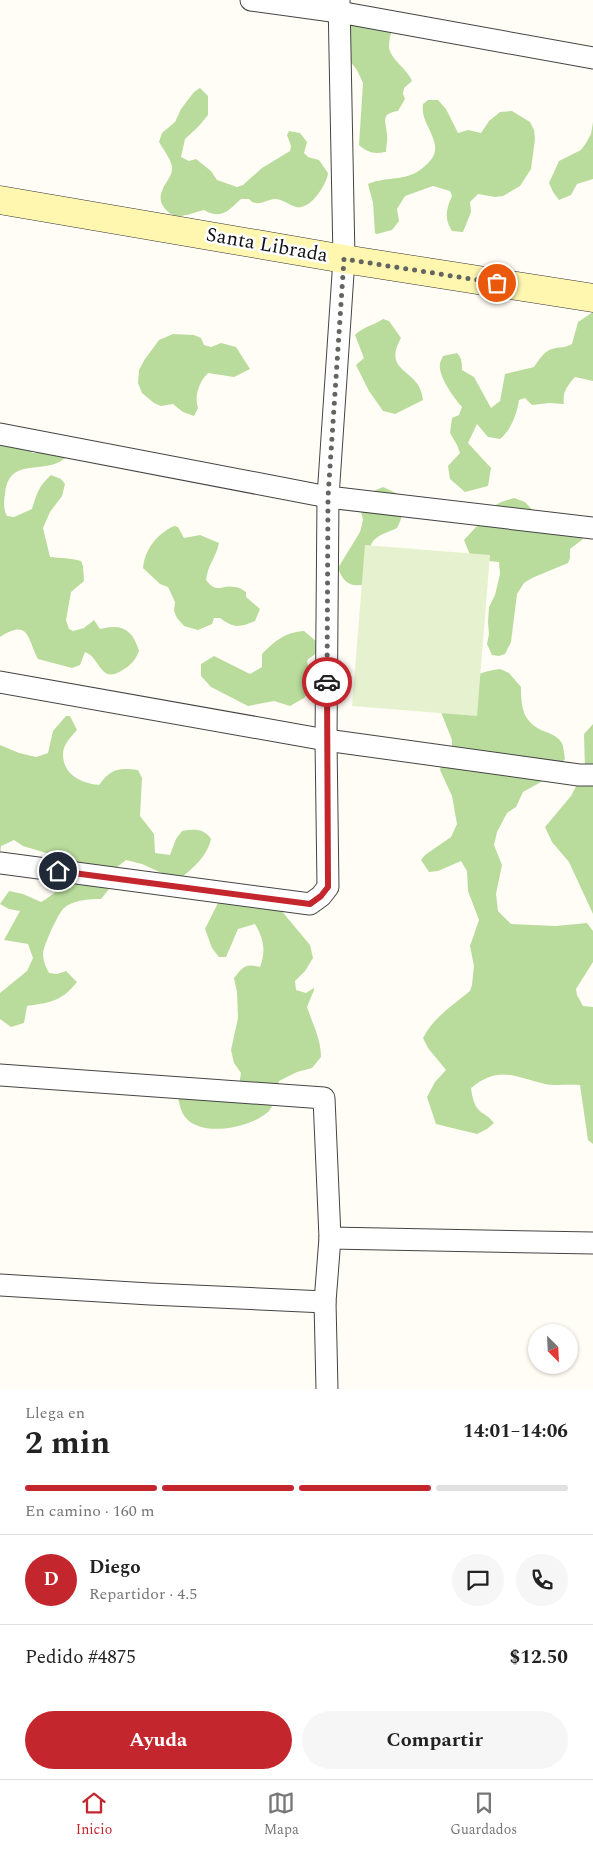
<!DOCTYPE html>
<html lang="es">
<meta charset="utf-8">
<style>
:root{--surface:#fff;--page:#f6f6f6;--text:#222;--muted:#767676;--line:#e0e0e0;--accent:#c4262e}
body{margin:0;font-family:Spectral,serif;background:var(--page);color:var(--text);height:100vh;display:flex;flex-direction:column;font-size:19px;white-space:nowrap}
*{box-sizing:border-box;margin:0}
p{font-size:16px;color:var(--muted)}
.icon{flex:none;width:28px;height:28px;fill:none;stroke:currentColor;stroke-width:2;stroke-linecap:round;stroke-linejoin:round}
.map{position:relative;height:1389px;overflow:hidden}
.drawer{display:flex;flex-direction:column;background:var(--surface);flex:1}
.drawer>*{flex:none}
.needle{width:32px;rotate:156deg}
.tools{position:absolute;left:528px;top:1324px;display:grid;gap:10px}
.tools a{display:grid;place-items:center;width:50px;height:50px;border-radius:50%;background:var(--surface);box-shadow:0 1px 4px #0004;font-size:25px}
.pin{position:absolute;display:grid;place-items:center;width:42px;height:42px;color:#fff;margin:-21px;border:2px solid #fff;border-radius:50%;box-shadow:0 1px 5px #0007}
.courier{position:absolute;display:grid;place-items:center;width:50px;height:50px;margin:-25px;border:4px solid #c4262e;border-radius:50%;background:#fff;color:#222;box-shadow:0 1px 6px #0007}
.summary em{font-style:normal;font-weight:700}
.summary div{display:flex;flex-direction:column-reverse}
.summary{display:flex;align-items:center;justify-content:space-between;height:85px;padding:0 25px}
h1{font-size:32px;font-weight:700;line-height:38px}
.bar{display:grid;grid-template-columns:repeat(4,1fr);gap:8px 5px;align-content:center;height:60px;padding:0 25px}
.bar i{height:6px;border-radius:4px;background:var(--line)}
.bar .selected{background:var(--accent)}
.bar p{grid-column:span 4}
.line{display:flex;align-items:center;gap:12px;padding:0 25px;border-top:1px solid var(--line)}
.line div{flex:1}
.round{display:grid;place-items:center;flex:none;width:52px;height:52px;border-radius:26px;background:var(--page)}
.action{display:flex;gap:10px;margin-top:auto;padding:10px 25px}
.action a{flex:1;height:58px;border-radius:30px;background:var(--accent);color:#fff;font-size:20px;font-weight:700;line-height:58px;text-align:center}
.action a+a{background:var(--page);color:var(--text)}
.menu{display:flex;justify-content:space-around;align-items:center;height:70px;border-top:1px solid var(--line);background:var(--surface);font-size:14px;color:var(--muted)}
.menu a{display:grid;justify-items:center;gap:2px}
.menu .selected{color:var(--accent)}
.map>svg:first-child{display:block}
</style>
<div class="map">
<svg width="593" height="1389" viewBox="0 0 593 1389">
<rect width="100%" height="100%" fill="#fffdf5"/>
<g fill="#b9dc9c">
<path d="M350 16 392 29C391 34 389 40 389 45 388 58 407 68 412 81L404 88 403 94 405 99 398 111C380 114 386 120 387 135 388 140 386 146 386 152 374 154 368 153 359 145L363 83 357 70 349 60Z"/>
<path d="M200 88 208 96V115L198 127 185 139 181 157 189 161 196 159 211 171 217 180 237 187 243 185 262 168 290 151 291 146 287 135 289 131 300 133 307 142 304 153 308 157 319 160 328 173C327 184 310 211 296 207 289 205 282 199 275 199 265 200 257 208 249 199H241C228 211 221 220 204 210 188 214 174 223 163 206 160 202 160 195 162 191 165 182 173 177 172 166 170 158 163 149 159 142L162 133 175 122 181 109 194 92Z"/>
<path d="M428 100H438L446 109 458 133 468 130 481 133 489 121 500 112 512 111 530 122 534 130 535 139 531 169 520 186 503 196 495 197 478 194 470 202 471 212 463 232 452 231C444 219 446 209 452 196L450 191 433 186 405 196 397 209 399 221 392 230 377 234 375 233 373 203 368 184C390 175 408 183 426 165 434 157 437 152 434 141 430 127 421 119 423 104Z"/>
<polygon points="593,122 593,179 577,184 571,195 559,200 553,192 549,183 559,161 581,150 586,143 591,134"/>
<path d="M593 312V381L575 377C567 386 562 393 564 404L549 403 532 405 525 398 519 400C517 414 511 430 500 439L488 437 477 424 468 443 491 468 488 486 465 492 450 479 448 466 460 453 457 445 450 433 452 418 459 415 462 407C454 398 438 376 440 364 440 361 442 359 443 356L457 353C462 358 462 363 462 370L474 377 491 408 500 401 505 374 534 367C539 360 544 351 552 349 560 346 563 349 572 344L578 322Z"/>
<path d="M383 319 389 321 401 338C381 374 421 368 423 400L395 414 383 411 369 391 356 365 364 358 355 335C364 326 373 326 383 319Z"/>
<path d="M173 334 194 335 201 338 204 345 211 347 221 343 236 347 250 369 234 377 208 373C199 382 194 396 198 408L194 416 183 412 173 404 161 406 154 403 142 393 138 383 139 370 145 359 159 340Z"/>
<path d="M23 427 32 453H43L46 443 70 454C66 457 62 461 57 463 35 472 9 460 5 493 4 502 3 508 7 516L14 517 32 509C37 493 39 486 51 475L61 479 65 484 62 496 50 512 43 528 50 557C60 558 71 558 81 561L83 566 84 581 71 592 66 620 69 629 73 631 84 628 94 620 100 629C122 623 133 630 139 651 135 661 130 666 121 671 100 684 100 657 85 652L80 665 72 668 38 659C27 639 30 618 0 637V441Z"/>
<path d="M383 487 398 494C404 508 404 514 397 528 391 531 381 534 375 539 365 548 372 569 373 582 354 588 345 587 338 568L360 532 363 520 360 507 365 495Z"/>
<polygon points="514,498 525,502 543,521 574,525 583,539 570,549 570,558 568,563 532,578 524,583 517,594 511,642 505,654 499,656 492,655 487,644 489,634 488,622 489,607 495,595 500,574 499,562 489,561 470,555 464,540 476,527 481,524 489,509 501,502"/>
<path d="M174 526 178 527 184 538 200 535 219 543C216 558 208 564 206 580 218 595 221 584 235 587 239 587 243 590 246 592V597L260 609 255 621C238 628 234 628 220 618H214L212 624 198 630 184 626 177 618 174 611 175 602 168 587 160 584 143 568C145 549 157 534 174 526Z"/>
<path d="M304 631 317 642V653L308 659 307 662 314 684 304 698 290 706 274 701 248 706 211 687 201 676V664L214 656 250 674 262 667V654C275 641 285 632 304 631Z"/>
<path d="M500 669 509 673 521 687C521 709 523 723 546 732 552 734 558 737 562 743 564 748 564 754 565 759L550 777 523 792 516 807 507 813 497 832 494 845 502 865 496 894 498 911 511 924 556 926 587 923 593 931V962L576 989 577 995 583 1006 593 1007V1144L588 1140 580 1085C569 1084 555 1086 545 1084 514 1077 500 1065 471 1088 472 1096 474 1107 481 1112 487 1116 489 1117 494 1123L487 1129 477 1134 436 1124 427 1097 435 1082 446 1070 428 1048 423 1038C433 1018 453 1005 470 991L472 985 474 966 470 946 479 920 468 891 467 871 461 861 438 871 429 872 421 860 425 855 451 837 457 824 452 796 440 770 443 759 452 749V740L439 707C459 688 470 672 500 669Z"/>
<path d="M66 716H70L77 730C72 736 63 744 63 754 63 775 81 783 99 785 112 768 118 768 138 770L142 778 140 816 154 834 155 853 170 855 176 839 182 831C194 829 204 828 211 839 208 854 195 867 183 876L166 875 142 864 126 860 112 871 114 883 101 899C89 899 73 900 64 908 58 913 43 947 43 954 43 961 46 967 49 973L57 974 66 971 77 982C61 1002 51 1002 27 1006L24 1023 11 1027 0 1019V993L27 971 33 958 28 944 4 940 20 911 9 909 0 904 9 891 23 894 41 902C54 895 63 886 69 873L63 858 23 846 14 840 1 846 0 857V745L19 753 36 757 48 753 53 731Z"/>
<polygon points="593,724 593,914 569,862 552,842 545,827 571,796 585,769 584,734"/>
<path d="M221 897 280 909 310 945 313 958 305 971 295 981 296 990 306 993 314 988V990L307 1007C313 1025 321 1039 321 1057L312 1068 297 1072 279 1081C277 1090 275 1104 269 1111 253 1127 203 1138 186 1118 180 1112 179 1100 177 1093L239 1085 241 1073 234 1063 231 1050 238 1018 237 992 234 978C243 967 245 963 260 967 266 951 264 939 255 924L238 929 226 957H219L212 948 205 929Z"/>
</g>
<polygon fill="#e6f2cf" points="365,545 490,555 477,716 352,706"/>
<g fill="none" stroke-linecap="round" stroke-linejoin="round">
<defs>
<g id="street">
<polyline points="251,0 339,12 593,58"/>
<polyline points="0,434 328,497 593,528"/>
<polyline points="0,682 326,740 579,775 593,775"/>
<polyline points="0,863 310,904 321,896 328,887 326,740 328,497 344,259 339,0"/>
<polyline points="0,1075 324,1098 330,1238 325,1302 327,1389"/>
<polyline points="330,1238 593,1243"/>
<polyline points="0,1285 150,1294 325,1302"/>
</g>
<polyline id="secondary" points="0,200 344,259 593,298"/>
</defs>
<use href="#street" stroke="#444" stroke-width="23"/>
<use href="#secondary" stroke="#333" stroke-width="29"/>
<use href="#street" stroke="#fff" stroke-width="21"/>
<use href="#secondary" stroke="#fff6b0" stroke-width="28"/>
</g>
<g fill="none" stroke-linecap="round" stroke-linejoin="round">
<polyline stroke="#646461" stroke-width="5" stroke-dasharray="0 9" points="327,682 328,497 344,259 497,283"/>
<polyline stroke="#c4262e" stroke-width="6" points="58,871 310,904 321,896 328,887 327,682"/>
</g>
<g text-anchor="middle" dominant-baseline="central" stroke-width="5" stroke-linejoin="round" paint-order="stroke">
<g font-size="20" fill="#111" stroke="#fff">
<text transform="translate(267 245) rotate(10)">Santa Librada</text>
</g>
</g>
</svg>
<div class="tools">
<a><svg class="needle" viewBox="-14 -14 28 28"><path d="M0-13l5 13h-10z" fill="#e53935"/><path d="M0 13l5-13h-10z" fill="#767676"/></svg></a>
</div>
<div class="pin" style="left:497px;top:283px;background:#ea580c"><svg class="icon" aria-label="bag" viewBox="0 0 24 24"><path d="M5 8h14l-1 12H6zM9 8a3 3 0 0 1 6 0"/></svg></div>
<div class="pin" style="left:58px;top:871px;background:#1f2937"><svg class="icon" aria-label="home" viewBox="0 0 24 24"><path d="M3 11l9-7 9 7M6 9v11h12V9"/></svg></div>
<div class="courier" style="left:327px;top:682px"><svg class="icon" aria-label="car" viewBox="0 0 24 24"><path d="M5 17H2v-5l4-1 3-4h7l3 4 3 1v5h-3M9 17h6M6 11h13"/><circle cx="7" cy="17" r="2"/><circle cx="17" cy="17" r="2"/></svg></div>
</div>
<section class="drawer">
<div class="summary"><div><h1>2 min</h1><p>Llega en</p></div><em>14:01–14:06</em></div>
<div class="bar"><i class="selected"></i><i class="selected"></i><i class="selected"></i><i></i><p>En camino · 160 m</p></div>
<div class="line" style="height:90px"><b class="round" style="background:var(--accent);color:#fff">D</b><div><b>Diego</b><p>Repartidor · 4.5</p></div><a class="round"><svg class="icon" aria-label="chat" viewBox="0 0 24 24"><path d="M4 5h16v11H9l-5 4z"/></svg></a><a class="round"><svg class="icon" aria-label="phone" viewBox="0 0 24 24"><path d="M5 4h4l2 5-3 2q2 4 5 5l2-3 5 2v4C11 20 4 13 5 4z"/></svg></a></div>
<div class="line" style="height:65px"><div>Pedido #4875</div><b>$12.50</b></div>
<div class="action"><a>Ayuda</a><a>Compartir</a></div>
</section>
<nav class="menu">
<a class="selected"><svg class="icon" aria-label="home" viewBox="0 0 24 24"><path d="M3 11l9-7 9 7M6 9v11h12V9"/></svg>Inicio</a>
<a><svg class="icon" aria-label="map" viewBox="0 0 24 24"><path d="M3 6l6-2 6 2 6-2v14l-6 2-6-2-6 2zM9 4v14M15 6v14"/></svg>Mapa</a>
<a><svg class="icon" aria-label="saved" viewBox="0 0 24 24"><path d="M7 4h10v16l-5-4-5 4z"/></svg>Guardados</a>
</nav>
